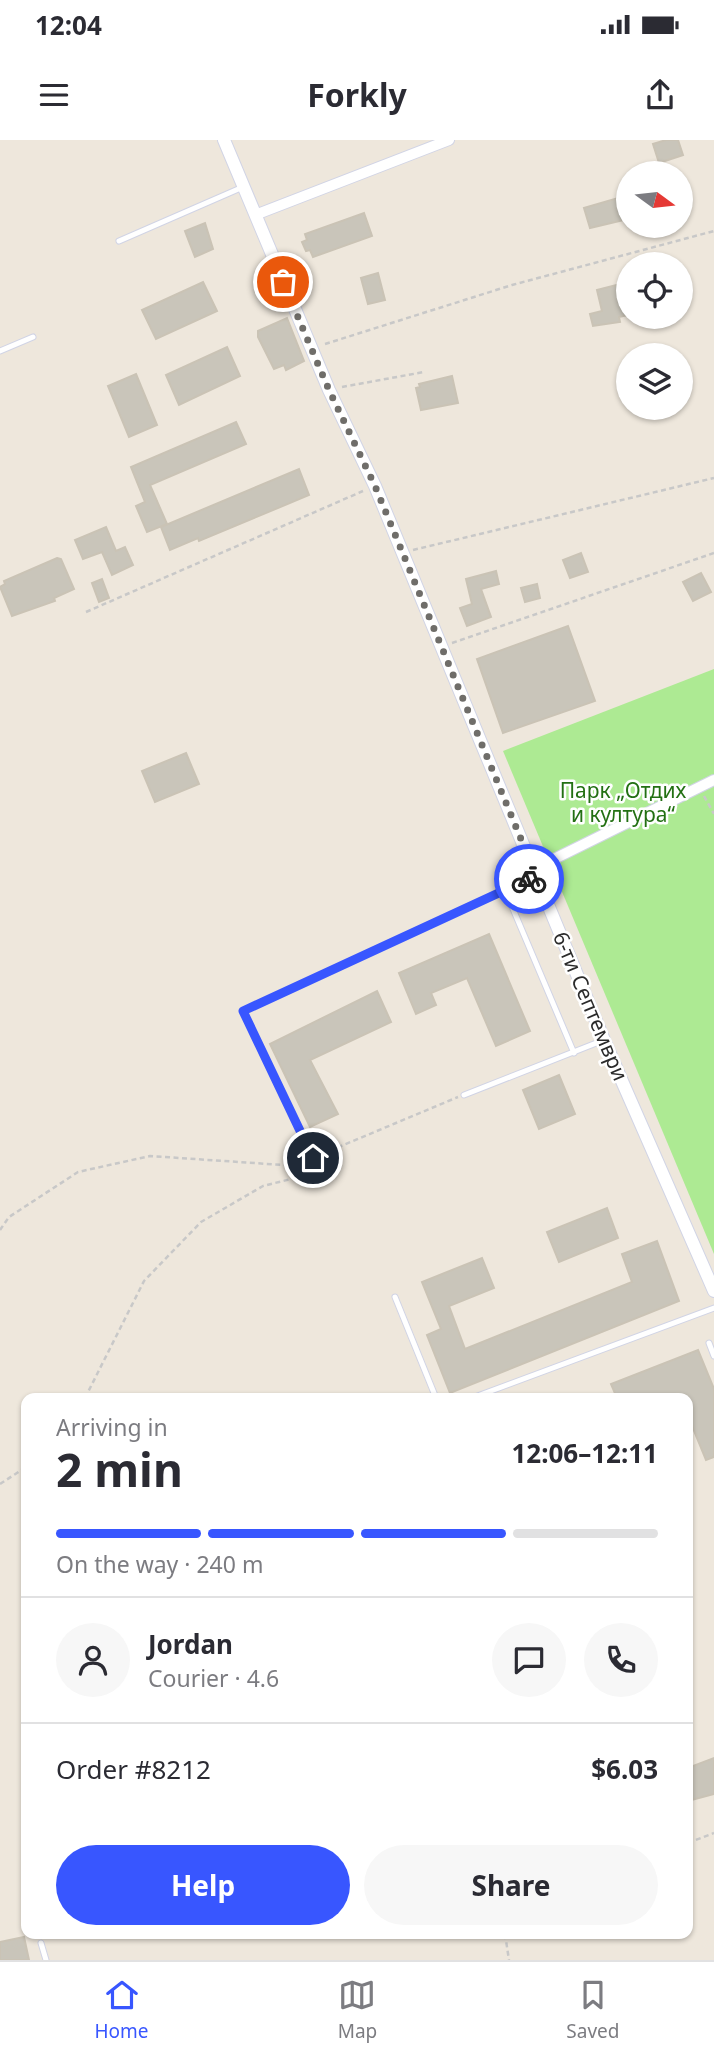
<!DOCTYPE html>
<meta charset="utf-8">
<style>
:root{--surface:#fff;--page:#f7f7f7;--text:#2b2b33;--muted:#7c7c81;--line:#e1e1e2;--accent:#3856ff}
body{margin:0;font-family:"Noto Sans",sans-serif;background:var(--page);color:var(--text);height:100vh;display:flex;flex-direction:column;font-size:26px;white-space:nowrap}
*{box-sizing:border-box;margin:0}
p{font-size:23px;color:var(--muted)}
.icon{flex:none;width:38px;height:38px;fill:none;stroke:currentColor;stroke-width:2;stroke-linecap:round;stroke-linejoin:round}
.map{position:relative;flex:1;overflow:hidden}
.details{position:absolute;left:21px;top:1253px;width:672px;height:546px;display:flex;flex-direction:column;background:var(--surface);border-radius:14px;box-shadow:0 2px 5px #0004}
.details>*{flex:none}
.needle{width:46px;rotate:105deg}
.controls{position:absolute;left:616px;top:21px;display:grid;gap:14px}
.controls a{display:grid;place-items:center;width:77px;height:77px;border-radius:50%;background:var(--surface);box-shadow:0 2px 5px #0004;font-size:35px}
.pin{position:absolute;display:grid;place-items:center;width:60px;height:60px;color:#fff;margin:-30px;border:4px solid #fff;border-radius:50%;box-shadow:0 2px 7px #0007}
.courier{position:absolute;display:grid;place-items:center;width:70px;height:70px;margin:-35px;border:5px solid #3856ff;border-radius:50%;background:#fff;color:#222;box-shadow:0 2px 9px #0007}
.head em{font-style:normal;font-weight:700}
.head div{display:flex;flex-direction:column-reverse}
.head{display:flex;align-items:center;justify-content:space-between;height:119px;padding:0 35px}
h1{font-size:46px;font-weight:700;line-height:52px}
.bar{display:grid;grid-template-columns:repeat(4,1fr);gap:10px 7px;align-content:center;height:84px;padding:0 35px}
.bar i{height:9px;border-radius:5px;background:var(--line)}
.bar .current{background:var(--accent)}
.bar p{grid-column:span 4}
.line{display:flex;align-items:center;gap:18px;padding:0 35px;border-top:2px solid var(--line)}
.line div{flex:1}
.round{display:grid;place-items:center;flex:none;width:74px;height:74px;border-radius:37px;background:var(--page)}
.button{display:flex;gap:14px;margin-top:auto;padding:14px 35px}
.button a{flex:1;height:80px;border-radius:42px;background:var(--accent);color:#fff;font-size:28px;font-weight:700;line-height:80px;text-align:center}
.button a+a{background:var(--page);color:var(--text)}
.status{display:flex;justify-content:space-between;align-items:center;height:49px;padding:0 35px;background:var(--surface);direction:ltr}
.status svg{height:19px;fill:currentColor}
header{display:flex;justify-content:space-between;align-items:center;height:91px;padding:0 35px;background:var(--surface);font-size:32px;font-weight:700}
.menu{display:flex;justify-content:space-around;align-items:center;height:98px;border-top:2px solid var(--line);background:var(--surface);font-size:19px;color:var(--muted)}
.menu a{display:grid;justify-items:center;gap:4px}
.menu .current{color:var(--accent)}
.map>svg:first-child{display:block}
</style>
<div class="status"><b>12:04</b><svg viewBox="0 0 49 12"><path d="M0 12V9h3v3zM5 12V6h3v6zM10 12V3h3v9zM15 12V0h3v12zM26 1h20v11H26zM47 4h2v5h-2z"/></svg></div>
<header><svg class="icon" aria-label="menu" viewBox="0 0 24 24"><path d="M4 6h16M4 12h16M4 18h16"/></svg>Forkly<svg class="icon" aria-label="share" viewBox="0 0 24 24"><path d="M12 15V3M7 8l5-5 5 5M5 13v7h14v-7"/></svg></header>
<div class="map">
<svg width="714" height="1820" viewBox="0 0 714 1820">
<rect width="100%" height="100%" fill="#eee7dc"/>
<polygon fill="#adea93" points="714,529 714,1114 503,611"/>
<g fill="#c9c5ba" stroke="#cac3b5" stroke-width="2">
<polygon points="666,0 678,0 683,15 659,23 653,4"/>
<polygon points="625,56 628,79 590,88 584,68"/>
<polygon points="364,73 372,96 313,117 310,110 306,111 302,102 307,100 305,94"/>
<polygon points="205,83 213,109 195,117 185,91"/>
<polygon points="378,133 385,160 368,164 361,138"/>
<polygon points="203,142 217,171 156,199 142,170"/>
<polygon points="628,142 628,175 619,177 620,182 593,186 590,174 602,171 597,150"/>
<polygon points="287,178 304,221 286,230 284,225 274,229 258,197 258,191"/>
<polygon points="227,207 240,236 179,265 166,235"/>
<polygon points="136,234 157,285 129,297 108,246"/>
<polygon points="452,236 458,263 421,270 416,248 420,247 419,244"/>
<polygon points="236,282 246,304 150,345 167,384 147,392 136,366 145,362 131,327"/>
<polygon points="299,329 309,355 199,401 198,398 170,410 161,387"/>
<polygon points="106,387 116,411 125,407 133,425 112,435 102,412 83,419 75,400"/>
<polygon points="581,413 588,432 570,438 563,420"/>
<polygon points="57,418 61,419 74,449 54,458 55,461 12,476 0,447 5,444 4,441"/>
<polygon points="496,431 499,444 481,449 491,477 467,486 460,468 472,464 466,439"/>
<polygon points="701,433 711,452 693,461 683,442"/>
<polygon points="102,439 109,458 99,462 92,443"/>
<polygon points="537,444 540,458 525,462 521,448"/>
<polygon points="568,486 595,561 503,593 477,519"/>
<polygon points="186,613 199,644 155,662 142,631"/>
<polygon points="489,794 530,891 496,906 467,838 431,853 436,865 416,874 399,833"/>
<polygon points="377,851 391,882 310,920 338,974 310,987 270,904"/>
<polygon points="559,935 575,974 539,989 523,950"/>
<polygon points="607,1068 618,1098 559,1122 547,1092"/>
<polygon points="657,1101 679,1161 450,1253 427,1195 441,1189 422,1142 482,1118 494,1148 449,1166 465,1209 632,1142 622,1114"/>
<polygon points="698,1210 714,1249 714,1317 706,1320 688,1276 688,1258 617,1258 611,1244"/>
<polygon points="714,1618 714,1654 688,1661 688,1628"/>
<polygon points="24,1797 29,1820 0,1820 0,1802"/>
</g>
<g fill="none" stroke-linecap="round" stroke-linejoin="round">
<defs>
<g id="service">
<polyline points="119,101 243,47"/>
<polyline points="0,211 33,197"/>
<polyline points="505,750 574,913"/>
<polyline points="464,955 604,900"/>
<polyline points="313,1018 243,871 536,735"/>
<polyline points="395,1157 436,1258"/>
<polyline points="709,1203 714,1216"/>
<polyline points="472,1258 714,1168"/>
<polyline points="41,1803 46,1820"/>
</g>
<g id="minor">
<polyline points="255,75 449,0"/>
<polyline points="536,735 554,719 714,640"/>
</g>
<polyline id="tertiary" points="224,0 329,250 375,346 604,900 714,1151"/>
</defs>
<use href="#service" stroke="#d1d4e5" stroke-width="7"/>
<use href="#minor" stroke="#d1d4e5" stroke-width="12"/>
<use href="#tertiary" stroke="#d1d4e5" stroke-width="14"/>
<g stroke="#c8c8c8" stroke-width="2.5" stroke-dasharray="5 3.5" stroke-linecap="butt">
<polyline points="325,204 512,145 714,91"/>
<polyline points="342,247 424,232"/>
<polyline points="413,410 714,338"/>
<polyline points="86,472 363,351"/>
<polyline points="452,503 714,413"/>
<polyline points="704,656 714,674"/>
<polyline points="322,1014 458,957"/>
<polyline points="0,1090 9,1077 78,1032 150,1016 283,1025 306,1020"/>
<polyline points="85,1258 144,1141 201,1082 263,1046 295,1038 307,1024"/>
<polyline points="0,1344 26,1327"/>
<polyline points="688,1703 714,1693"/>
<polyline points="505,1794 509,1820"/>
</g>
<use href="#service" stroke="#fff" stroke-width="5"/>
<use href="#minor" stroke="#fff" stroke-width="10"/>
<use href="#tertiary" stroke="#fff" stroke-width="12"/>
</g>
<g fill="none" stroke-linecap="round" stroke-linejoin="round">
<polyline stroke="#6f6d69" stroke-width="7" stroke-dasharray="0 12.6" points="283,142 329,250 375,346 528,716 536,736 529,739"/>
<polyline stroke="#3856ff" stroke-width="9" points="313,1018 243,871 529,739"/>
</g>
<g text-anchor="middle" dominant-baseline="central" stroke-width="5" stroke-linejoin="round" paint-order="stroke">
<g font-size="21" fill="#237013" stroke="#fff">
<text x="623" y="650">Парк „Отдих<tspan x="623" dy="24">и култура“</tspan></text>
</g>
<g font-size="21" fill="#2b2b2b" stroke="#fff">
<text transform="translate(591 866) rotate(67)">6-ти Септември</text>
</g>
</g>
</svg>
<div class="controls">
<a><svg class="needle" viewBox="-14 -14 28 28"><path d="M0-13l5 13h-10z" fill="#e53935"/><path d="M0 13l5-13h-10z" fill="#7c7c81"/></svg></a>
<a><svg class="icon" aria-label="locate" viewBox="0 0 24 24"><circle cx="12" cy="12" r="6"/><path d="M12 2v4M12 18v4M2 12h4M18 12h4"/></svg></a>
<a><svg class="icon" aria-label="layers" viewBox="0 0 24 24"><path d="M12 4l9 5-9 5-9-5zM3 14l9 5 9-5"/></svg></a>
</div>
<div class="pin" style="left:283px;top:142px;background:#ea580c"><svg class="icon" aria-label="bag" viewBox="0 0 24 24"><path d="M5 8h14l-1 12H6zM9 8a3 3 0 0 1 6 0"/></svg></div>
<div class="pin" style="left:313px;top:1018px;background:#1f2937"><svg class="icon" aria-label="home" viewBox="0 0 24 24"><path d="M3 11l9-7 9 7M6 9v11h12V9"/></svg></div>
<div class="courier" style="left:529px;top:739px"><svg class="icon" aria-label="bike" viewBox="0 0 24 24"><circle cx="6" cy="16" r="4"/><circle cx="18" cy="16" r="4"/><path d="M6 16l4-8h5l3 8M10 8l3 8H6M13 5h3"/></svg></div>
<section class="details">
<div class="head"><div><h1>2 min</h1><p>Arriving in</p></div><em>12:06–12:11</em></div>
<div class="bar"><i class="current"></i><i class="current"></i><i class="current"></i><i></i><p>On the way · 240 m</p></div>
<div class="line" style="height:126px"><a class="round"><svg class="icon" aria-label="person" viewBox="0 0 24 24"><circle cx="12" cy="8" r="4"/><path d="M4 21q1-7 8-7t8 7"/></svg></a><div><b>Jordan</b><p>Courier · 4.6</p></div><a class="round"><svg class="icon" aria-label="chat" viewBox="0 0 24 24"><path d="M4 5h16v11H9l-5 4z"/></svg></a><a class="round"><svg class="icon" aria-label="phone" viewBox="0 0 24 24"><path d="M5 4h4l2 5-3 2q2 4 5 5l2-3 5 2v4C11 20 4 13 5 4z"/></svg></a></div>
<div class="line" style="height:91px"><div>Order #8212</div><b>$6.03</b></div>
<div class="button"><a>Help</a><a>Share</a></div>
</section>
</div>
<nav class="menu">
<a class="current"><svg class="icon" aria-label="home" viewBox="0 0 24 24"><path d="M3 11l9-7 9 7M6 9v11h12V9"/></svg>Home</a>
<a><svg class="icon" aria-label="map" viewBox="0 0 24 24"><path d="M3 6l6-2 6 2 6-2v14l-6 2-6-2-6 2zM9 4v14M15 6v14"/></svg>Map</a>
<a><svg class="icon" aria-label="saved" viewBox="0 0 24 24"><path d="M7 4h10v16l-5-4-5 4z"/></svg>Saved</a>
</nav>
